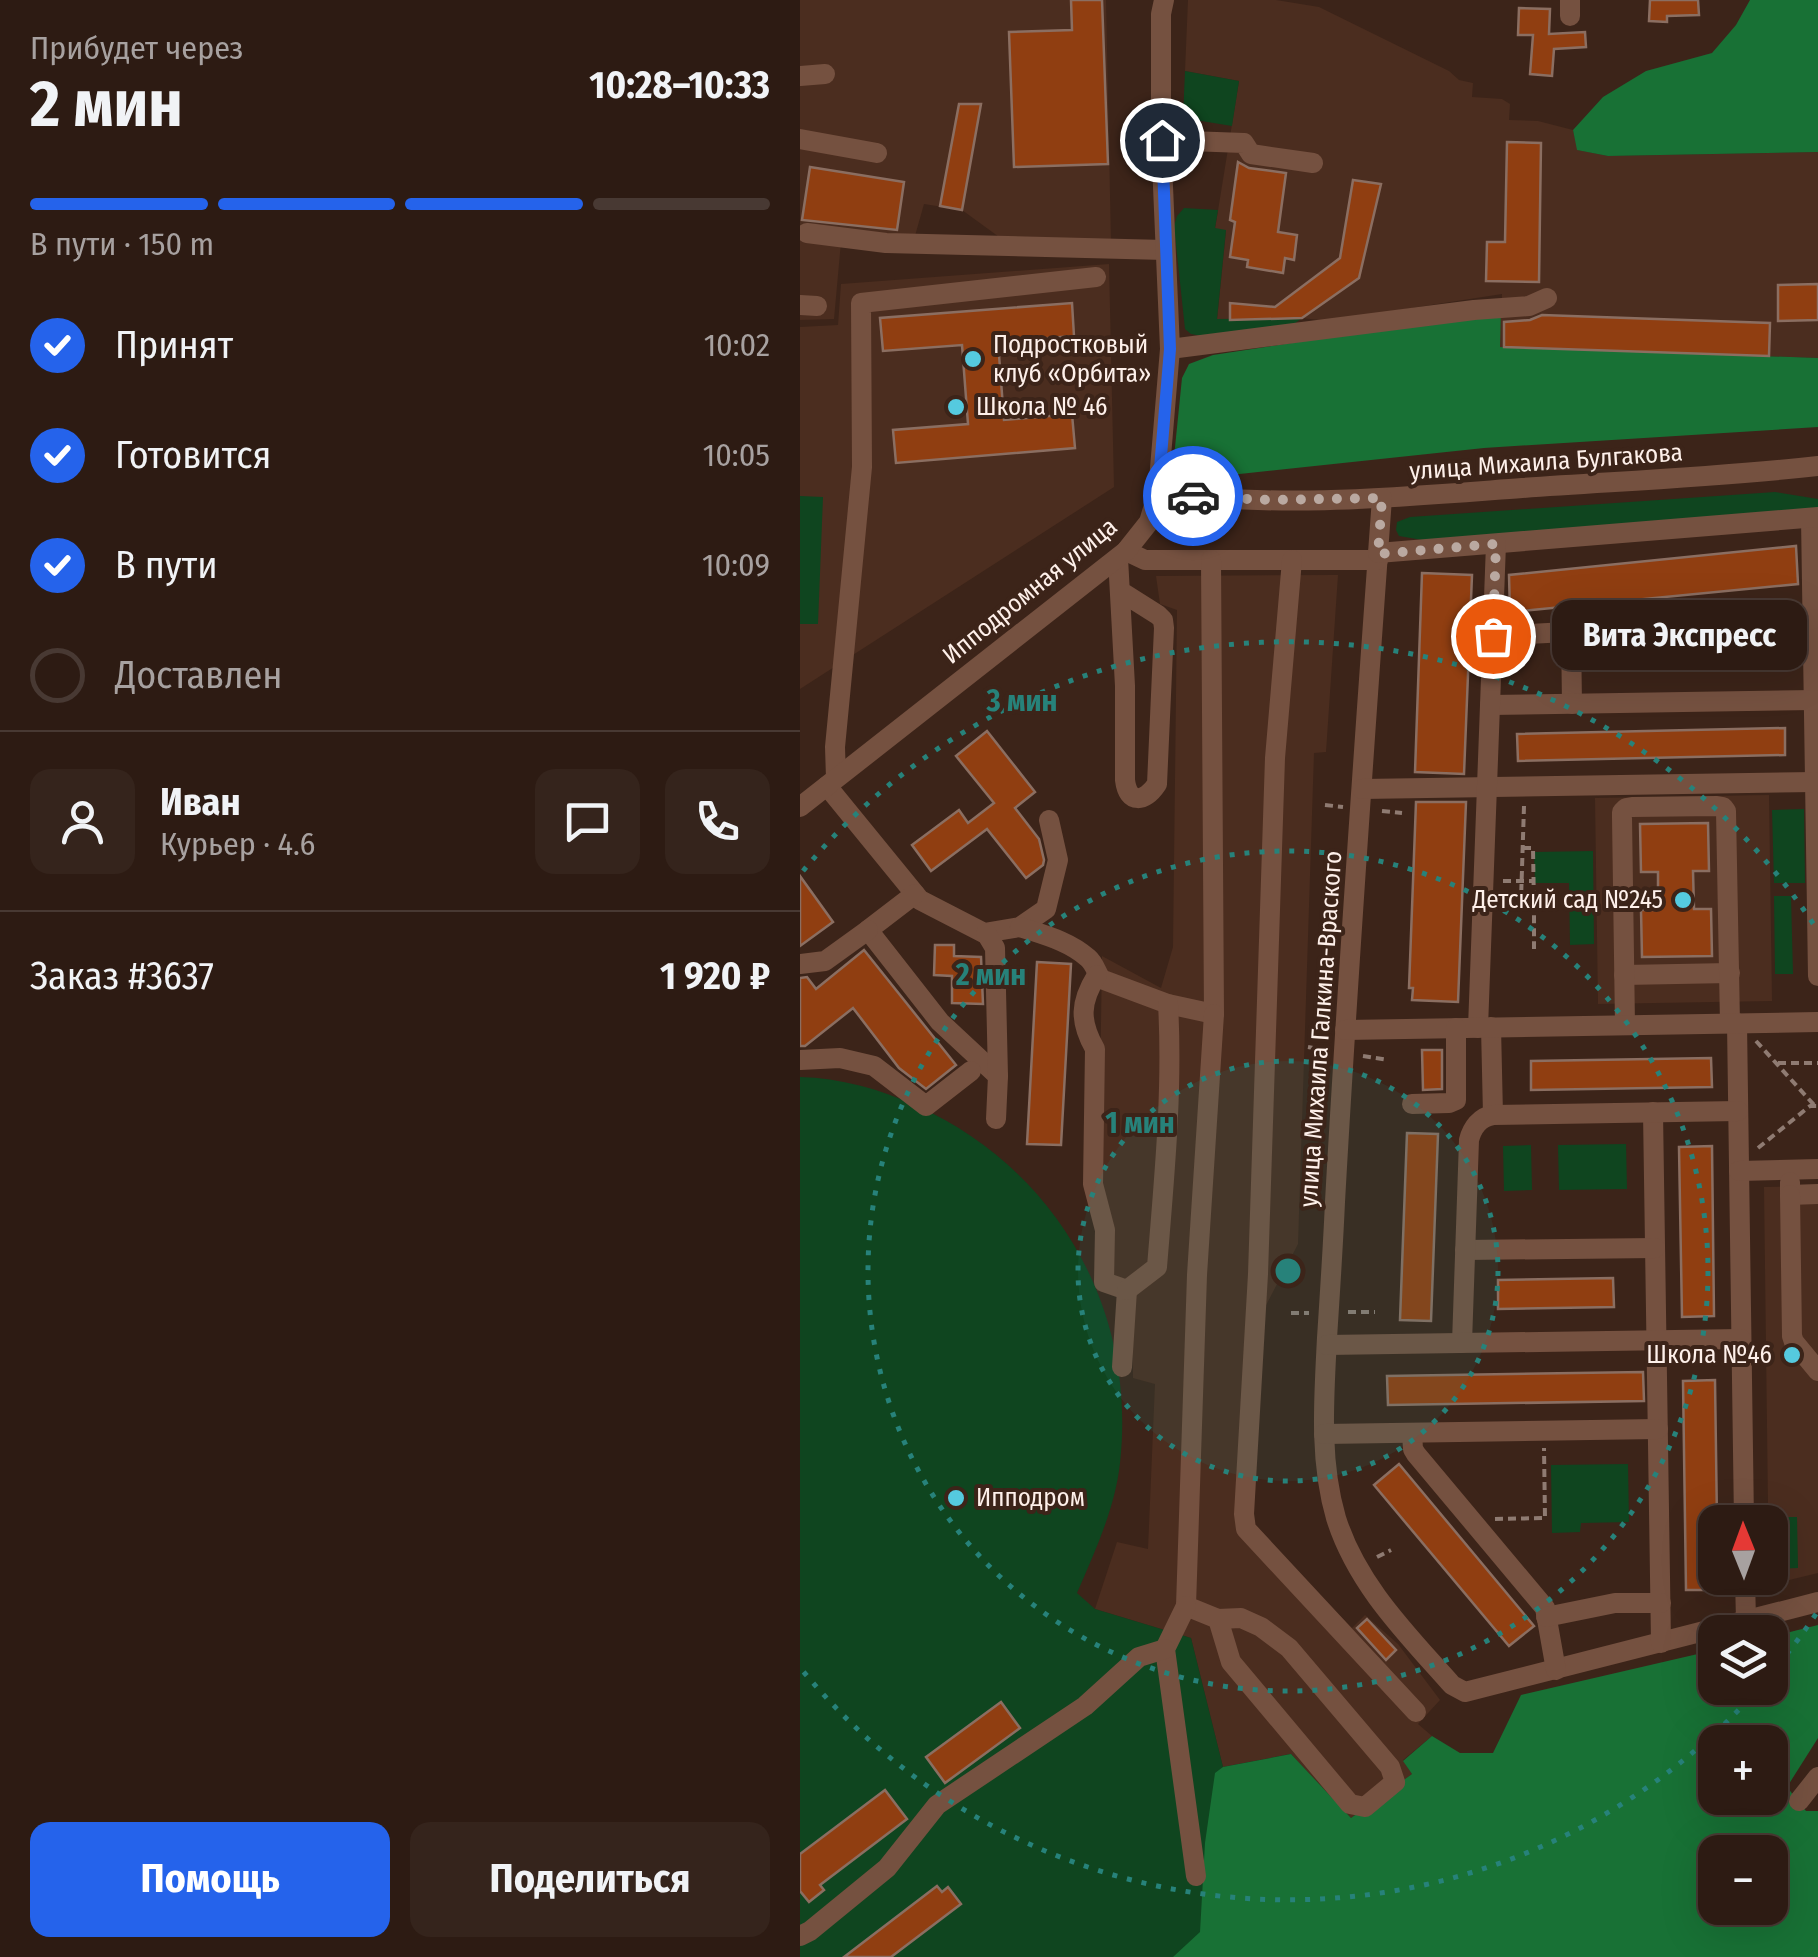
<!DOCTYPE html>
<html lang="ru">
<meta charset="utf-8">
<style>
:root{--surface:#2d1b13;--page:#35241c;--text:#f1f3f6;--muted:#a7a1a0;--line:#483933;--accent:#2563eb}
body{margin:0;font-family:"Fira Sans Condensed",sans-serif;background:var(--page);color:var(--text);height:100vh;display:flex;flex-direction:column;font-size:38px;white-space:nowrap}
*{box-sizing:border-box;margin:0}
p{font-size:32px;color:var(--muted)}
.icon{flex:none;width:55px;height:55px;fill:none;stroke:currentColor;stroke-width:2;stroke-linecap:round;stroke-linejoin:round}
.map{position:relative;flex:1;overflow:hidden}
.panel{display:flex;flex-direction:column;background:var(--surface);width:800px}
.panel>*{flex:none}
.needle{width:65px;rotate:359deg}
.controls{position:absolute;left:898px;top:1505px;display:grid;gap:20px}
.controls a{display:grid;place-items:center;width:90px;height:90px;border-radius:20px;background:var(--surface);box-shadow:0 10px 40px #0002,0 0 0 2px var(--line);font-size:50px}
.pin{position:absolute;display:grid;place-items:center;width:85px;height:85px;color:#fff;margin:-42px;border:5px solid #fff;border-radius:50%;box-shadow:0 2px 10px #0007}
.courier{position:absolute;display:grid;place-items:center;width:100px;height:100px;margin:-50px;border:8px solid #2563eb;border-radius:50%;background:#fff;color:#222;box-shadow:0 2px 12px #0007}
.bubble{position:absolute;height:70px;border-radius:20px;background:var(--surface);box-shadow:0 10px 40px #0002,0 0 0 2px var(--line);font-size:32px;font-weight:700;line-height:70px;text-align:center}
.overview em{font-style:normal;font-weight:700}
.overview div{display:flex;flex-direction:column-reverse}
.overview{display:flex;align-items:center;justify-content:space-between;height:170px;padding:0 30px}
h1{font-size:65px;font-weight:700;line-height:75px}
.bar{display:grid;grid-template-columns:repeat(4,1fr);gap:15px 10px;align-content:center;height:120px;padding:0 30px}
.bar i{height:12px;border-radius:8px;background:var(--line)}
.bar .current{background:var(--accent)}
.bar p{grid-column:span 4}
.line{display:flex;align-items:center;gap:25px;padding:0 30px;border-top:2px solid var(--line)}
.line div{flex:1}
.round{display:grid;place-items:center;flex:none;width:105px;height:105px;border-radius:20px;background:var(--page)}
ol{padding:0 30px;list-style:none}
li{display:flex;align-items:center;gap:30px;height:110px}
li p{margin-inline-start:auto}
li .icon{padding:10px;border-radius:50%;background:var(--accent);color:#fff;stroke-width:4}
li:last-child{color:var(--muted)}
li i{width:55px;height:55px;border:5px solid var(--line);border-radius:50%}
.action{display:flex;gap:20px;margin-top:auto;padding:20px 30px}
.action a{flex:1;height:115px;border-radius:20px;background:var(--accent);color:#fff;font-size:40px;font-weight:700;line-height:115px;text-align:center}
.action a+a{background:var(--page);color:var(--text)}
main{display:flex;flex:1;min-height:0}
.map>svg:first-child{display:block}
</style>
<main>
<section class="panel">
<div class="overview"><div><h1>2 мин</h1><p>Прибудет через</p></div><em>10:28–10:33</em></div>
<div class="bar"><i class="current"></i><i class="current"></i><i class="current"></i><i></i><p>В пути · 150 m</p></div>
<ol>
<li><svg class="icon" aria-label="check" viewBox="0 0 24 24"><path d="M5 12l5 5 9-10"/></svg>Принят<p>10:02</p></li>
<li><svg class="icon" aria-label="check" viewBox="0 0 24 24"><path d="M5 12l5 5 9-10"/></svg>Готовится<p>10:05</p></li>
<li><svg class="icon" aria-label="check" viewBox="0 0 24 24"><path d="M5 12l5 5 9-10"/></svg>В пути<p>10:09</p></li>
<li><i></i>Доставлен</li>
</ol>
<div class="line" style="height:180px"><a class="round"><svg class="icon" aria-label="person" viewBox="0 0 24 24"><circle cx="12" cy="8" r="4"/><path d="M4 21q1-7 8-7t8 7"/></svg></a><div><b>Иван</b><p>Курьер · 4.6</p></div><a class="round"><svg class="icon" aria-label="chat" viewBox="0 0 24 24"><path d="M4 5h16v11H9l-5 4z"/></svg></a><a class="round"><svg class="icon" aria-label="phone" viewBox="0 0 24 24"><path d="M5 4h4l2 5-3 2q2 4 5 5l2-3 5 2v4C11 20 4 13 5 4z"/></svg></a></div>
<div class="line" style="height:130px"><div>Заказ #3637</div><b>1 920 ₽</b></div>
<div class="action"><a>Помощь</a><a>Поделиться</a></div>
</section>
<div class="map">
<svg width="1018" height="1957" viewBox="0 0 1018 1957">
<rect width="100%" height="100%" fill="#3c2419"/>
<g fill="#4b2d1f">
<polygon points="0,0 306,0 311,243 206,242 162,210 124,204 111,250 41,242 34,319 0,320"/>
<polygon points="388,0 476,0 519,7 649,71 659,80 673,83 672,97 702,99 710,104 709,120 738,121 773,130 778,150 808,156 1018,152 1018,358 699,347 702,294 528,321 502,318 417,320 426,231 415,229 439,81 385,71"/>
<polygon points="309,264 314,487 0,689 0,327 38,325 41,284"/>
<polygon points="538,575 526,752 514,753 498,1244 463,1311 451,1524 552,1628 565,1615 598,1644 640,1700 618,1724 632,1736 603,1760 612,1774 551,1818 491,1754 423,1767 391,1638 295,1609 317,1542 348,1549 355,1384 333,1378 332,1293 297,1291 302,956 361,988 373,947 377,610 360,604 356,576"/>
<polygon points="969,795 972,1001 798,1004 795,798"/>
<polygon points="1018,1186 1018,1573 969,1585 964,1187"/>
</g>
<g fill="#0f451f">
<polygon points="385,71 439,81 432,126 383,118"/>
<polygon points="384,208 418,210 415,228 426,230 417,319 502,318 490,327 408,337 391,334 385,329 374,226 377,216"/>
<polygon points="975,492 1018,499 1018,509 628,541 599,536 596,530 597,522 610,517"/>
<polygon points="0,496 23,497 18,624 0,624"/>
<polygon points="1004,809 1005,883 974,883 972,810"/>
<polygon points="793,851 794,944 770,945 769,883 735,883 734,852"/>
<polygon points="974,896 991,896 993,974 975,974"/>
<path d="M0 1077C40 1078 80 1089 117 1106 257 1169 337 1310 320 1463 315 1509 295 1551 277 1593L295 1609 391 1638 423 1767 491 1754 528 1818 420 1957H0Z"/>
<polygon points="826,1144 827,1189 759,1190 758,1145"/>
<polygon points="731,1145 732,1190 704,1191 703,1146"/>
<polygon points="828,1464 829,1522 781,1523 780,1532 752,1533 751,1465"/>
<polygon points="970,1517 997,1517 998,1568 971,1569"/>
</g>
<g fill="#187135" fill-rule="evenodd">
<polygon points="950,0 1018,0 1018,152 808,156 777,150 773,130 803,97 846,71 912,53 936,25"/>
<polygon points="701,311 700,347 1018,358 1018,427 684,448 384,480 373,467 382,378 389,364 413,355"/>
<path d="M1018 1625V1738L987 1787 1006 1811H1018V1957H373L400 1932 405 1843 415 1773 423 1767 491 1754 551 1818 612 1774 603 1761 632 1736 660 1753H693L721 1695 915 1650V1688H970V1637ZM915 1742H970V1798H915ZM915 1852H970V1908H915Z"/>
</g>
<g fill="#903e11" stroke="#8b6e61" stroke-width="2.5">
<polygon points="271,0 302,0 308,164 214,167 209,32 272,30"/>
<polygon points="850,0 898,0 899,15 867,16 867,22 849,21"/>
<polygon points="719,8 750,9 749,34 785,32 786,47 754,49 752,76 730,74 733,35 718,35"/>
<polygon points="159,104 181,104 162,210 140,206"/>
<polygon points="707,142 741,143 739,282 686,281 687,242 705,242"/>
<polygon points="438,162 449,168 486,173 478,232 497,235 494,260 485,258 483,273 447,267 448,260 430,257 435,222 430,220"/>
<polygon points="10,167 104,182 97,230 2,220"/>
<polygon points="553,180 581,184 559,278 502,318 430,320 430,303 475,307 540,258"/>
<polygon points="1018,284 1018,320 978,321 978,285"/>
<polygon points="272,303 274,336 198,342 204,420 272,414 275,448 96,463 93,430 168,424 162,345 83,351 80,318"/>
<polygon points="742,315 970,323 969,356 704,347 704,322 730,320"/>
<polygon points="996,546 998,584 710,612 709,575"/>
<polygon points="622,573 672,575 664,774 615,772"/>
<polygon points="985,728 985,755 718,761 717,734"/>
<polygon points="187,731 235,792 215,808 239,839 244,860 243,865 226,878 187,829 131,871 112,845 159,810 168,823 194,803 156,756"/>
<polygon points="616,802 666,802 658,1002 612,1000 613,988 609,988"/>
<polygon points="908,823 909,871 893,871 894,909 911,909 912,956 842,957 841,910 858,910 858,872 841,872 840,824"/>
<polygon points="0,876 33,922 0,946"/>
<polygon points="135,945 154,945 154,956 181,957 183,1004 152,1003 152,976 134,975"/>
<polygon points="64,950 156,1065 126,1089 99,1068 53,1008 5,1046 0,1046 0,978 7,977 16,989"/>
<polygon points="237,962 271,964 261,1145 227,1144"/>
<polygon points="622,1050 642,1050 642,1089 623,1090"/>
<polygon points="911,1058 912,1087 731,1090 731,1061"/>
<polygon points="607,1133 638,1134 631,1321 600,1320"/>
<polygon points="912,1146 914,1316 882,1317 879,1147"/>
<polygon points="813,1278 814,1307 698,1309 698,1280"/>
<polygon points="843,1372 844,1401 588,1405 587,1376"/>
<polygon points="915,1380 917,1522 915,1522 915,1590 886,1590 883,1381"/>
<polygon points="599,1464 734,1626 709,1646 574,1485"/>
<polygon points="567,1619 596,1650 586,1660 557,1628"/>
<polygon points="201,1702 220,1728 145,1783 126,1757"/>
<polygon points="85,1790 107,1819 20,1885 24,1890 9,1902 0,1891 0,1854"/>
<polygon points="137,1886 142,1892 148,1887 161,1904 91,1957 44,1957"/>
</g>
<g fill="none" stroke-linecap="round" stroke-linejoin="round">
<g stroke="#8f7b72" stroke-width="4" stroke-dasharray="8 5" stroke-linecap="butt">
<polyline points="525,805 543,807"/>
<polyline points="724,806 721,900 734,907 734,949"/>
<polyline points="582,811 602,813"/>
<polyline points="723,848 733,848 734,907"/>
<polyline points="703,881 733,881"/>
<polyline points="956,1041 1015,1106"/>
<polyline points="508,1047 524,1050"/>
<polyline points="563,1056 588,1060"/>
<polyline points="978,1063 1018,1063"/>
<polyline points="958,1148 1010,1106 1018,1106"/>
<polyline points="548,1312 575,1312"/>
<polyline points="491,1313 509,1313"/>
<polyline points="695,1519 745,1518 744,1448"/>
<polyline points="577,1557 591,1550"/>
</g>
<g stroke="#755140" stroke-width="20">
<polyline points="770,16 770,0"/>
<polyline points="0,76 25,74"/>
<polyline points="0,139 77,153"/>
<polyline points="361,140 444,143 451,154 513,163"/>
<polyline points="7,233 86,243 365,250"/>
<polyline points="0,305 17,306"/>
<polyline points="370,349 674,310 729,306 747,298"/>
<path d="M358 492C478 509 602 497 722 488 821 481 920 477 1018 466"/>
<path d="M582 498C565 733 548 967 535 1202 533 1247 530 1292 527 1338 524 1398 519 1460 536 1518 557 1585 607 1634 652 1685L665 1692 1018 1602"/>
<polyline points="1011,518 1018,976"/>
<polyline points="326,551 345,560 578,560"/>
<polyline points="578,553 1018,517"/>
<path d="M318 558 325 686V780C328 805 345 802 357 784L364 628 363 620 358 615 320 591"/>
<polyline points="492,560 475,758 458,1274 444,1514 446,1529 616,1712"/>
<polyline points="771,632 772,704"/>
<polyline points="693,636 1013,619"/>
<polyline points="690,705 1014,700"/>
<polyline points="36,778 35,747 62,467 61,303 296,277"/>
<polyline points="27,786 120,900 184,933 220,927 246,909 258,860 249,820"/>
<polyline points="562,789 1015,782"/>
<polyline points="0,807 326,551 349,522 358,492 370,349 361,140 361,14 364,0"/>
<polyline points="115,894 68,930 140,1022 198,1076"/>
<path d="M220 927C244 935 269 941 288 958 295 964 296 972 301 979L368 1004 414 1014 411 560"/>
<polyline points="186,933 195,948 198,1076 196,1119"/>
<polyline points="0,964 25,961 68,930"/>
<path d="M297 975C280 1002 279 1021 295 1049L293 1184 305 1230 304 1282 327 1290 322 1367"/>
<polyline points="824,975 930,973"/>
<polyline points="414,1014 397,1275 386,1606 418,1619 441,1618 461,1627 489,1648 590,1767 595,1782 565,1807 550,1804 431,1662 418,1619"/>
<polyline points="937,1023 944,1522"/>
<polyline points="825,1025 822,817 822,812 826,808 832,807 917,806 923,807 926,811 930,1023"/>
<polyline points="691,1027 693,1115"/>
<polyline points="678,1028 696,544"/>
<polyline points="545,1030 1018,1022"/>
<polyline points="0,1060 40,1058 74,1066 126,1106 171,1071"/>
<polyline points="612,1104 649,1103 656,1100 656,1028"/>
<polyline points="853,1112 861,1643"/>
<polyline points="939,1171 1018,1169"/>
<polyline points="990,1182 990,1195 1018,1194"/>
<polyline points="990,1195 992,1336 994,1342 1018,1371"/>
<polyline points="665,1250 855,1248"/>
<path d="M327 1290 357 1267C364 1180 373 1091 368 1004"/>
<path d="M662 1343 669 1140C672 1128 680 1117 693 1115L938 1111"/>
<polyline points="527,1345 941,1339"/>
<polyline points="612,1433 613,1449 616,1454 745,1608 756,1670"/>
<polyline points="524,1434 858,1429"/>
<polyline points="945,1578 946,1621"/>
<polyline points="386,1606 365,1649 396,1876"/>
<polyline points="746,1617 815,1603 861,1603"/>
<polyline points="999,1801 1018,1777"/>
<polyline points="0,1936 10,1931 87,1868 137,1805 285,1706 339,1657 365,1649"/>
</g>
</g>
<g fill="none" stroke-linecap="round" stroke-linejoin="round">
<polyline stroke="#baa9a1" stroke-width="10" stroke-dasharray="0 18" points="393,496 468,500 582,498 578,554 696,544 693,636"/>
<polyline stroke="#2563eb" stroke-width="12" points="362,140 370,349 358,492 393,496"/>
</g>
<circle cx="488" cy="1271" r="210" fill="#27827a" fill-opacity=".12"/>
<g fill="none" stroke="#27827a" stroke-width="5" stroke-dasharray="5 10">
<circle cx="488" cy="1271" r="210"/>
<circle cx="488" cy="1271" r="420"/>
<path d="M1016 1614A629 629 0 0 1 973 1671M959 1688A629 629 0 0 1 3 1671M3 871A629 629 0 0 1 1016 928"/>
</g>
<g fill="#55cadf" stroke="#3c2419" stroke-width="4">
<circle cx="173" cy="359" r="10"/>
<circle cx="156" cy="407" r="10"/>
<circle cx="883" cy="900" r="10"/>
<circle cx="992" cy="1355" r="10"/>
<circle cx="156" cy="1498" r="10"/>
</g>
<g text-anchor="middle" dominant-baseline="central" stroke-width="8" stroke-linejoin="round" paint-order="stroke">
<g font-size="25" fill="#fef0ea" stroke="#3c2419" text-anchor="start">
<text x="193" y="345">Подростковый<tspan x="193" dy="29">клуб «Орбита»</tspan></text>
<text x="176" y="407">Школа № 46</text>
<text x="863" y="900" text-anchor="end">Детский сад №245</text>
<text x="972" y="1355" text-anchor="end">Школа №46</text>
<text x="176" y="1498">Ипподром</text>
</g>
<g font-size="25" fill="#fef0ea" stroke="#3c2419">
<text transform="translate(746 462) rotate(-4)">улица Михаила Булгакова</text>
<text transform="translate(230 591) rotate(-39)">Ипподромная улица</text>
<text transform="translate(521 1029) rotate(-86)">улица Михаила Галкина-Враского</text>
</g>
</g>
<circle cx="488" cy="1271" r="15" fill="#27827a" stroke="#3c2419" stroke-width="5"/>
<g font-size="30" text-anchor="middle" font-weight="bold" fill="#27827a" stroke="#3c2419" stroke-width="8" stroke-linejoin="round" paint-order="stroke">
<text x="222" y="711">3 мин</text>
<text x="191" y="985">2 мин</text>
<text x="340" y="1133">1 мин</text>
</g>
</svg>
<div class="controls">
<a><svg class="needle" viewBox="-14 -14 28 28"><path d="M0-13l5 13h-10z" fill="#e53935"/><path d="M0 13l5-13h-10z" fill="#a7a1a0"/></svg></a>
<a><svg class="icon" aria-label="layers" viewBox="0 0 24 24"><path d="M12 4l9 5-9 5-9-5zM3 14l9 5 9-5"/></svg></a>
<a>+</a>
<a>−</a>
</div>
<div class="pin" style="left:693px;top:636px;background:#ea580c"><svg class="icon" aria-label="bag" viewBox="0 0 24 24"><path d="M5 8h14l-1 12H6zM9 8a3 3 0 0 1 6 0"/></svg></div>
<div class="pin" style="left:362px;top:140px;background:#1f2937"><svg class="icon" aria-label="home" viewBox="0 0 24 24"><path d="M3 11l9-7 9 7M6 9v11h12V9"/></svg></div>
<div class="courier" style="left:393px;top:496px"><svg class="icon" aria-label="car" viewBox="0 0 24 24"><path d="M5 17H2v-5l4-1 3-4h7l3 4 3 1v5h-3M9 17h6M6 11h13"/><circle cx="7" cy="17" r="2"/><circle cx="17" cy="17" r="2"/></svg></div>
<div class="bubble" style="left:752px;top:600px;width:255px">Вита Экспресс</div>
</div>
</main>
